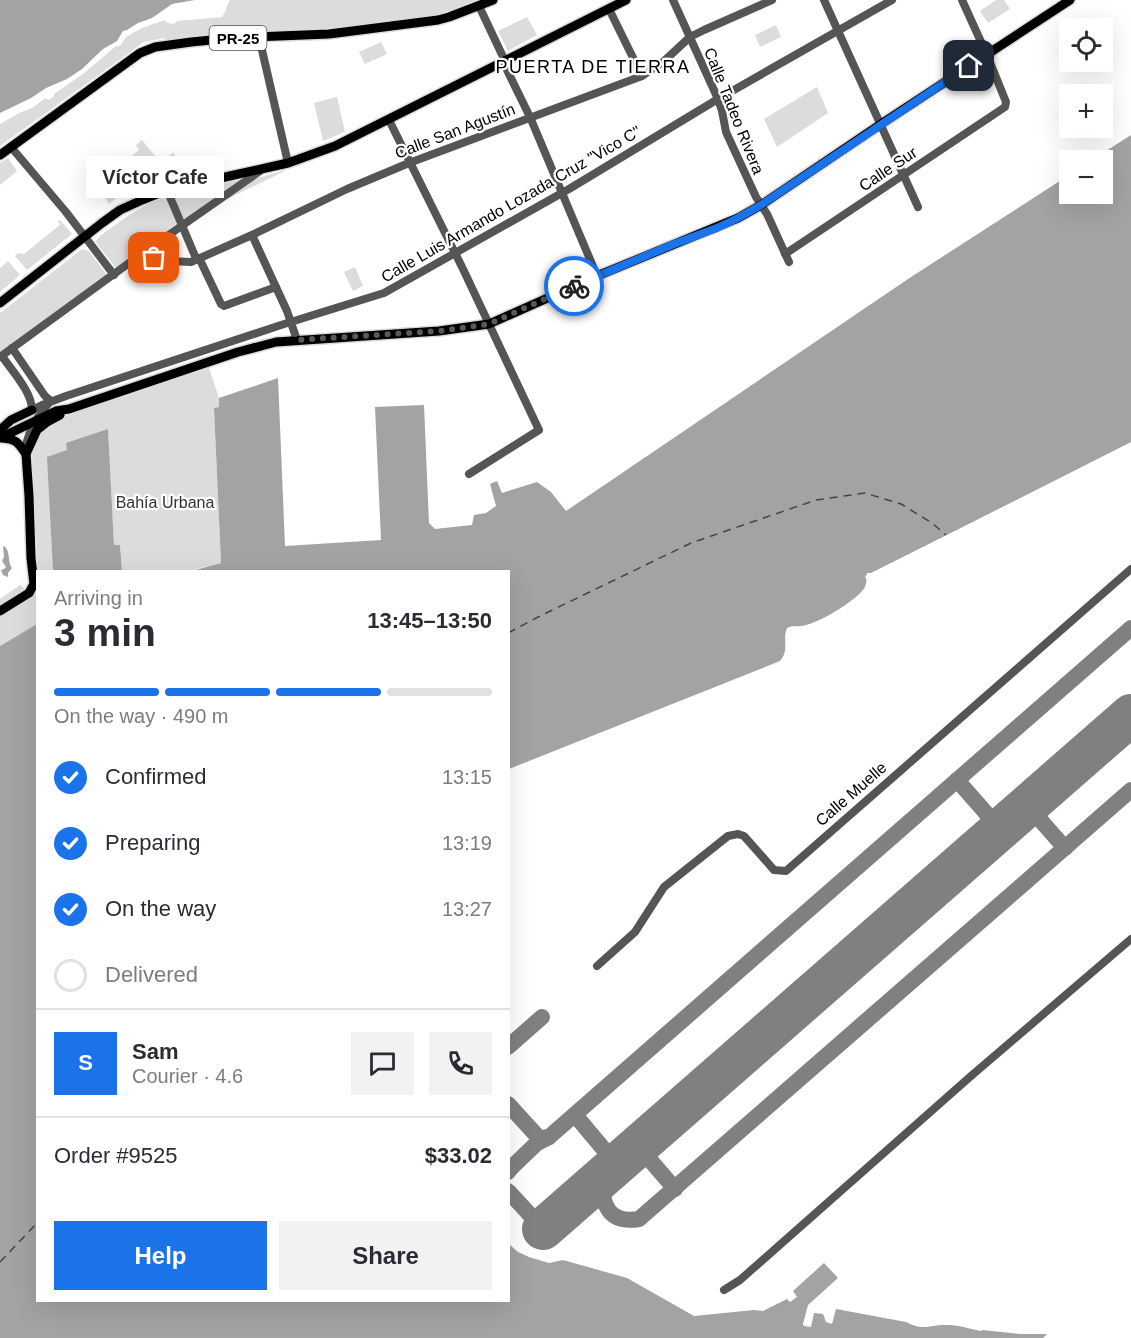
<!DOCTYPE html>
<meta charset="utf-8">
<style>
:root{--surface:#fff;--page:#f2f2f3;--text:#2b2b33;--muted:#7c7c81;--line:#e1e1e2;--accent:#1a73e8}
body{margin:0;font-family:Arial,sans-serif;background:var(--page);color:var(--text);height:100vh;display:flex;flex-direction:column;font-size:22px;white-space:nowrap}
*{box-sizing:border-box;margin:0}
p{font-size:20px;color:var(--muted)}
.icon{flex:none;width:33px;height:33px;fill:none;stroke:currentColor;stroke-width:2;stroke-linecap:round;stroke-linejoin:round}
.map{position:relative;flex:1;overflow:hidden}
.details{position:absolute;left:36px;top:570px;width:474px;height:732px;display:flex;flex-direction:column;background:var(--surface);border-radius:0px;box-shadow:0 6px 24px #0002}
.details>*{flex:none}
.fabs{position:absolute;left:1059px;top:18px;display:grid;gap:12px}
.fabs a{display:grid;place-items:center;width:54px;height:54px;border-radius:0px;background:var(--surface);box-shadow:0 6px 24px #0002;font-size:30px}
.pin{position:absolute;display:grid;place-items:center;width:51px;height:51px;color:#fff;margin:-26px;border-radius:12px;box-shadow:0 3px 9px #0006}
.courier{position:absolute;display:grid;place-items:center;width:60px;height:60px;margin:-30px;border:4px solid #1a73e8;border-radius:50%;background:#fff;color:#222;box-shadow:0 2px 8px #0007}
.bubble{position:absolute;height:42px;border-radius:0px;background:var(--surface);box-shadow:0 6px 24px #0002;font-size:20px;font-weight:700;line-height:42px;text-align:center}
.overview em{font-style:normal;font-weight:700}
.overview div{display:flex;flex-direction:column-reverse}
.overview{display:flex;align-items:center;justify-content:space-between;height:102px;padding:0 18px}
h1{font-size:39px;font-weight:700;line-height:45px}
.bar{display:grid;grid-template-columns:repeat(4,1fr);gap:9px 6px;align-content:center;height:72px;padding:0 18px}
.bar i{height:8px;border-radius:4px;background:var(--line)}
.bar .current{background:var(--accent)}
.bar p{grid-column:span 4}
.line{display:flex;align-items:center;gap:15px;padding:0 18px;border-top:2px solid var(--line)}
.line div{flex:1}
.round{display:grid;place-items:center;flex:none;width:63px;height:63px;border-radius:0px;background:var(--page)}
ol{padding:0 18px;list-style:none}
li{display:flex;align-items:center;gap:18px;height:66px}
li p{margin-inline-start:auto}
li .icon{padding:6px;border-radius:50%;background:var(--accent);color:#fff;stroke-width:4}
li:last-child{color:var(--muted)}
li i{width:33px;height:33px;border:3px solid var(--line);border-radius:50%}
.action{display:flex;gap:12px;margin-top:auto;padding:12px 18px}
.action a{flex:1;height:69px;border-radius:0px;background:var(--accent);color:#fff;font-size:24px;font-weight:700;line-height:69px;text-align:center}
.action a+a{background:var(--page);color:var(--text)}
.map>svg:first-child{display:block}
</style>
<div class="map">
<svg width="1131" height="1338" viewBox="0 0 1131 1338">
<rect width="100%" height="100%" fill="#fff"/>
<g fill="#dcdcdc">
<path d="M230 0H480L437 15 358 27 319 31 237 33 164 40 165 38 144 42 0 146V124L19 113 32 108 45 98 49 100 54 96V94L83 74 116 46H120L126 37 142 28 165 20 167 23 173 24 178 21 222 17C227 11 226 5 230 0Z"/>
<polygon points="996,0 1004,0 1010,9 988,23 980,11"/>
<polygon points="527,17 537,35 508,51 498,31"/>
<polygon points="776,25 781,37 760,47 755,35"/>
<polygon points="381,42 387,54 365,64 359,52"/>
<polygon points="817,87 828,113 777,147 764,119"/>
<polygon points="337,97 345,132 323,141 314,103"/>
<polygon points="142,140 160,162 174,152 180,177 130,189 125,191 109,204 103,195 104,191 100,186 110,178 108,175 139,150 136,145"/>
<polygon points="8,158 17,171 0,185 0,163"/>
<polygon points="285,170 285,171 221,202 254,179"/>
<polygon points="243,179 186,219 183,218 174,200 174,197 178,194"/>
<path d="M163 198 167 199 177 222 176 224 117 267H115L97 244 96 241 99 237C119 222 139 206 163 198Z"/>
<polygon points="60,220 72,234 27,270 15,256 18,253 24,254 61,224 57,222"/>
<polygon points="82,249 89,251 107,275 0,352 0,313"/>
<polygon points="8,261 20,275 0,292 0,268"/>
<polygon points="355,267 363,286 353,291 344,272"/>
<path d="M209 368 219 398V407L214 408 221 563 188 571H122L120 545H114L108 430 66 444 68 450 48 457 53 571 38 572 32 451C42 428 46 426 68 415Z"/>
<polygon points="20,585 26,590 15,598 13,597 0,604 0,599"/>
<polygon points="37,588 37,624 0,646 0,615 31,597"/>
</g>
<g fill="#a3a3a3">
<polygon points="0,0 195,0 172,4 152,18 138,23 127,30 123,31 117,41 103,49 82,69 67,79 46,88 31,98 0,113"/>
<path d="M1131 135V442L872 573H867C866 578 867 583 865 587 858 600 816 625 801 626 795 627 793 625 787 628 782 640 790 649 780 661L509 769 508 572H188L221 563 214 408 219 407V398L278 378 285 546 381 540 375 407 424 405 429 523 435 529 472 525 474 515 486 513 496 506 490 484 497 481 502 493 537 482 551 492 566 511 908 279 1069 175 1070 194H1102V160H1092Z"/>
<polygon points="108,429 114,545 120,545 122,571 53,571 47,457 67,450 66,443"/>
<path d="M3 546C11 549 7 561 12 568L8 573V577L3 575 1 570 4 569 6 567 2 561 4 557Z"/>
<path d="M37 624 38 1300H508L509 1244 518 1252 529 1257 549 1263 563 1260 627 1278 694 1316 754 1310 763 1311 787 1299 790 1302 797 1297 793 1291 824 1263 838 1278 808 1305 803 1324 804 1326 811 1327 814 1313 823 1314 826 1322 832 1324 836 1309 906 1322C925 1332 929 1324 948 1325 959 1325 970 1329 981 1331L982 1330 1020 1334H1047L1043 1338H0V646Z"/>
</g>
<polygon fill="#fff" points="1131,443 1131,446 873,575 870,576 869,585 865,576"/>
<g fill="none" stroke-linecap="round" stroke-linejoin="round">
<g stroke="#444" stroke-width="1.5" stroke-dasharray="8 6" stroke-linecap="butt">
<polyline points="508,633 538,617 691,543 816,500 865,493 901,504 932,523 946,535"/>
<polyline points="0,1262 38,1222"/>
</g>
<g stroke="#808080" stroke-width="16">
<polyline points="957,780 1000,829"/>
<polyline points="1027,805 1065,848"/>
<polyline points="508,1047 542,1017"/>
<polyline points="508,1104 538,1137 543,1138 549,1137"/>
<polyline points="575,1115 617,1165"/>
<polyline points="638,1146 675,1189"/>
<polyline points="508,1172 511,1168 537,1143 549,1137 1131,628"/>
<path d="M602 1178C601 1205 609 1224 639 1219L1131 790"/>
<polyline points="508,1191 532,1217 541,1221 557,1218"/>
</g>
<polyline stroke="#808080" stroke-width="42" points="543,1229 1131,715"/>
<defs>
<g id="major">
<polyline points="0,155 140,53 155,47 191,42 232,38 329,34 438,20 449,17 493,0"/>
<polyline points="0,303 102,223 120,210 142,200 167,190 288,163 335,146 626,0"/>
<polyline points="0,430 11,420 32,410"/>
<polyline points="0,438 56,411 69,409 238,352 276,342 439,331 489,324 597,276 738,218 761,205 881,124 1070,0"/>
<path d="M2 438C16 439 18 442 26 454"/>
<polyline points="0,611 29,593 34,584 31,558 29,496 26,454 37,430 47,422 60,415"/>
</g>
</defs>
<use href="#major" stroke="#dbdbdb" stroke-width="12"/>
<g stroke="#555" stroke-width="8">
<polyline points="673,0 718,99 722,111 726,132 756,197 767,214 789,262"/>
<polyline points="824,0 918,207"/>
<polyline points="479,6 505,61 506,68 530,117 597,276"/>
<polyline points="609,9 642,76"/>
<polyline points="259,37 288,163"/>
<polyline points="389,120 463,269 539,430 469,474"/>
<polyline points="11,147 66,212 114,275"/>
<polyline points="167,190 195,256 201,262 221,304 224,306 276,287"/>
<polyline points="252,235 287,311 297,340"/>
<polyline points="785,254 1005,107 1006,102 987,55 962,0"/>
<polyline points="140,255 168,261 191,262 252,235 347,189 409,163 642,76 663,62 690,37 704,30 772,0"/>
<polyline points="12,348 45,396 51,401"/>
<path d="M2 356C12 371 32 392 32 410L42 405 66 396 281 325 384 293 569 189 718 99 892 0"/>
<polyline points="0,357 140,255 260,171"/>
<path d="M26 454C23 440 38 415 48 404"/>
<polyline points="597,966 635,932 664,887 728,836 738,834 744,836 774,870 786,871 1131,569"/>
<polyline points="724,1290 740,1280 971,1076 1131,939"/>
</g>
<use href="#major" stroke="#000" stroke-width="9"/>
</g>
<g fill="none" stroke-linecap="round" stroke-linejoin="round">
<path stroke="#595959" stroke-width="6" stroke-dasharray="0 10.8" d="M154 258C169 262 184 265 198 259L201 262 221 304 224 306 276 287 287 311 297 340 440 331 489 324 574 286"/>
<polyline stroke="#1a73e8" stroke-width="8" points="574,286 674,244 717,228 738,218 761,205 969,66"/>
</g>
<g text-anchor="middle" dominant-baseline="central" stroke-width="4.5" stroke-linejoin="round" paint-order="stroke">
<rect fill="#fff" stroke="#4c4c4c" stroke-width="1.5" x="209.5" y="26" width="57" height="24" rx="4.5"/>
<g font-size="15" font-weight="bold" fill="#000">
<text x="238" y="38">PR-25</text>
</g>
<g font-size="16" fill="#000" stroke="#fff">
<text transform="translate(734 111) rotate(68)">Calle Tadeo Rivera</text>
<text transform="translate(455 131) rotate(-21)">Calle San Agustín</text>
<text transform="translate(888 169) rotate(-34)">Calle Sur</text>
<text transform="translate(511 204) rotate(-30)">Calle Luis Armando Lozada Cruz "Vico C"</text>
<text transform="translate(851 794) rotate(-41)">Calle Muelle</text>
</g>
<g font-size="16" fill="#333" stroke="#fff">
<text x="165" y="502">Bahía Urbana</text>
</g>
<g font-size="18" letter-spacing="1.5" fill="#000" stroke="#fff">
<text x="593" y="67">PUERTA DE TIERRA</text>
</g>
</g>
</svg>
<div class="fabs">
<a><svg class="icon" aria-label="locate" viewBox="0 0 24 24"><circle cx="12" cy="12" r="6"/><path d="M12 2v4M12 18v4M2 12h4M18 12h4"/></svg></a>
<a>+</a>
<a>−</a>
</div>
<div class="pin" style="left:154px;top:258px;background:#ea580c"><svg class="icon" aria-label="bag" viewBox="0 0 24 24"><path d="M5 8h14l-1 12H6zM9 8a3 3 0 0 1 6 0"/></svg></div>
<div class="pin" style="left:969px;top:66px;background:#1f2937"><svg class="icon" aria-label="home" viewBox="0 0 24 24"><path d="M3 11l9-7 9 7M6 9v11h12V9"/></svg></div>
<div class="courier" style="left:574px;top:286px"><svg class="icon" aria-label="bike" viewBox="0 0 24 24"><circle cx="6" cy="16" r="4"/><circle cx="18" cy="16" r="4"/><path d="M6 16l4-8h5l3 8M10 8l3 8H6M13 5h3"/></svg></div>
<div class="bubble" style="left:86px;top:156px;width:138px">Víctor Cafe</div>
<section class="details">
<div class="overview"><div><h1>3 min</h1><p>Arriving in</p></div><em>13:45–13:50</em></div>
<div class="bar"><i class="current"></i><i class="current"></i><i class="current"></i><i></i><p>On the way · 490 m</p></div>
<ol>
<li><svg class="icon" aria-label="check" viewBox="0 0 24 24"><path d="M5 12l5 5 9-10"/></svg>Confirmed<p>13:15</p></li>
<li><svg class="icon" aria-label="check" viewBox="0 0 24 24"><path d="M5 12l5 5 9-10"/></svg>Preparing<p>13:19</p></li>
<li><svg class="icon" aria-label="check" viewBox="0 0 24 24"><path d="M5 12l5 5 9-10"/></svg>On the way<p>13:27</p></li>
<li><i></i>Delivered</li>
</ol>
<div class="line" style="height:108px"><b class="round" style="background:var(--accent);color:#fff">S</b><div><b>Sam</b><p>Courier · 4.6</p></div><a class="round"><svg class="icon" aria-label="chat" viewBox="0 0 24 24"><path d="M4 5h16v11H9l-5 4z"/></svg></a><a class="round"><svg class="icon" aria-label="phone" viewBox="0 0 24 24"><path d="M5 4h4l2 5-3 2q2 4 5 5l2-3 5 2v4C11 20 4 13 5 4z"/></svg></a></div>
<div class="line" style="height:78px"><div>Order #9525</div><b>$33.02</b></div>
<div class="action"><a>Help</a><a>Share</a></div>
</section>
</div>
